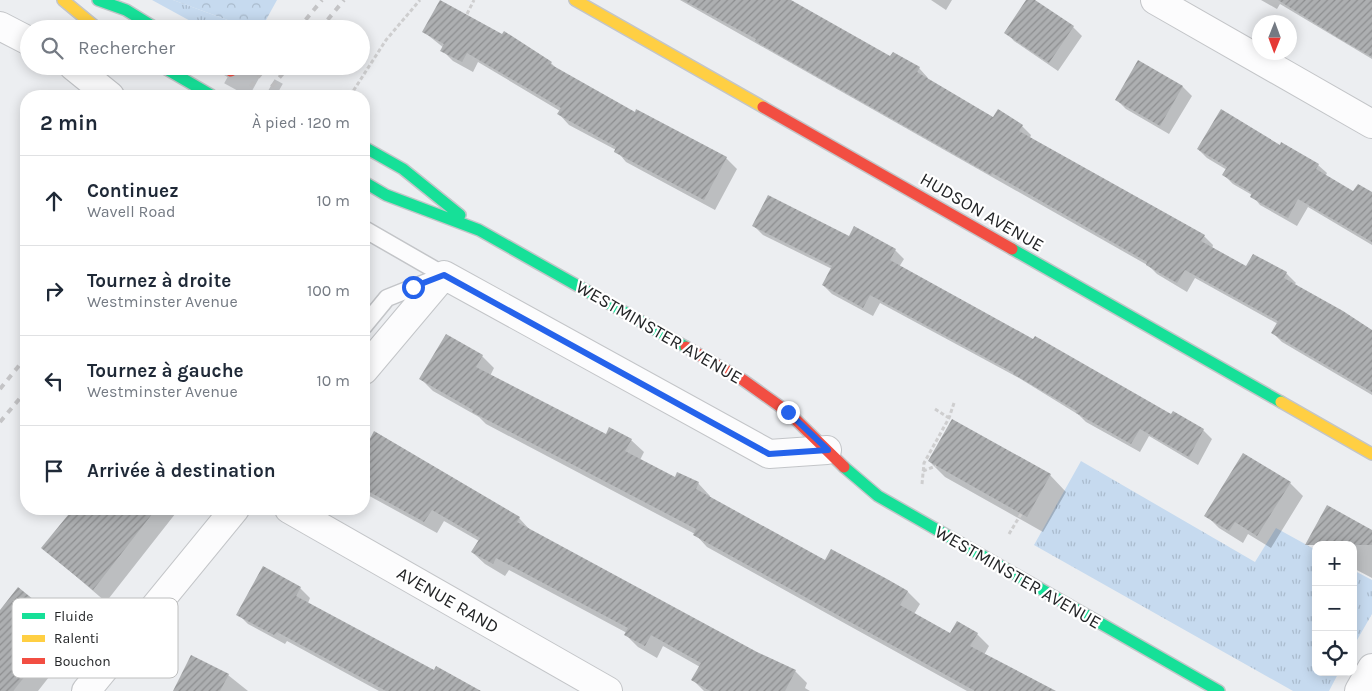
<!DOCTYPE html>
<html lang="fr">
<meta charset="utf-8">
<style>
body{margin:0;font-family:Karla,sans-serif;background:#f6f6f7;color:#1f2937}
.controls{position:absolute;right:15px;bottom:15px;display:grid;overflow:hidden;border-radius:10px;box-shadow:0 2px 12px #0003}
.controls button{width:45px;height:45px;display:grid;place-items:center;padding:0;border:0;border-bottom:1px solid #e0e1e3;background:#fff;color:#1f2937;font:25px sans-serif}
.compass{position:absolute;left:1252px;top:15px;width:45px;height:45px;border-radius:50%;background:#fff;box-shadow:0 2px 12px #0003;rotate:181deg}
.stop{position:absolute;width:15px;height:15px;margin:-11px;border:4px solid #2563eb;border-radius:50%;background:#fff}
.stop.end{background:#2563eb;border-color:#fff;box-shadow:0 1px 5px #0008}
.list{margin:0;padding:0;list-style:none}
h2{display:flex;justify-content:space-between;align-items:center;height:65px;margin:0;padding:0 20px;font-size:21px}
h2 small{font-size:16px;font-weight:400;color:#747a83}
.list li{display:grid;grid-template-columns:32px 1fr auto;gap:15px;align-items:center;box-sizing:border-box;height:90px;padding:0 20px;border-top:1px solid #e0e1e3}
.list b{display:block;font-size:19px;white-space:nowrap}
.list p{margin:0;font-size:16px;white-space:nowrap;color:#747a83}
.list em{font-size:16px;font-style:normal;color:#747a83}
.icon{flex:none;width:28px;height:28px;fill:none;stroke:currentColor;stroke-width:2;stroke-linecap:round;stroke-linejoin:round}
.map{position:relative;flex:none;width:1372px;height:691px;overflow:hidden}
.search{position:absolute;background:#fff;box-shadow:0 2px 12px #0003;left:20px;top:20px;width:350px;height:55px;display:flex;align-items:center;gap:12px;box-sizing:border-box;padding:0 18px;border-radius:28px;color:#747a83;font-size:19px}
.panel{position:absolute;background:#fff;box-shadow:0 2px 12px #0003;left:20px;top:90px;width:350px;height:425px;border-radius:20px}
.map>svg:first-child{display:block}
.grass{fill:url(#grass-tufts)}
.forest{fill:url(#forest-crowns)}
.shadow{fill:#0003}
.building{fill:url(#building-hatch)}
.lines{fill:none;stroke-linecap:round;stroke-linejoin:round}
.secondary-tunnel{stroke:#c4c6c9;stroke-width:28;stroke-dasharray:28 14;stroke-linecap:butt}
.lane-casing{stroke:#c3c5c8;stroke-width:19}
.street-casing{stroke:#c3c5c8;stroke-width:30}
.fast-casing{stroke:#c3c5c8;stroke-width:14}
.slow-casing{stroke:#c3c5c8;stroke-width:14}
.jam-casing{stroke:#c3c5c8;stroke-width:14}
.path{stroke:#cececf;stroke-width:3;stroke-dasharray:4 2.5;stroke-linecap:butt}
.lane{stroke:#fcfcfd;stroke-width:16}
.street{stroke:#fcfcfd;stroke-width:28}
.fast{stroke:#16e098;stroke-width:11}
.slow{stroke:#ffcf43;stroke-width:11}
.jam{stroke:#f24e42;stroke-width:11}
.rail{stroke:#c4c4c6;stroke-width:4;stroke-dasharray:6 6;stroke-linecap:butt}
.route{stroke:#2563eb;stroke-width:6}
.labels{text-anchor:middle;stroke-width:4.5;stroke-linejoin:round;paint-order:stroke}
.street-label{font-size:18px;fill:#242628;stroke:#fff}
.key{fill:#fff;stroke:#bdbebe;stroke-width:1}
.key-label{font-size:14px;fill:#242628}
</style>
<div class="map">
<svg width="1372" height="691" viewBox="0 0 1372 691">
<defs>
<pattern id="grass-tufts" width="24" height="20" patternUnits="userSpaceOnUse" patternTransform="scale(1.25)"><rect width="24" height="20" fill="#c6daef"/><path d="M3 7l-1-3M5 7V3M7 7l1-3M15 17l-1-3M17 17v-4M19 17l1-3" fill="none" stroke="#aabbcd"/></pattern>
<pattern id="forest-crowns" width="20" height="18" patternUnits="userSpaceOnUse" patternTransform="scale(1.25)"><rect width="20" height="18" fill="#c6daef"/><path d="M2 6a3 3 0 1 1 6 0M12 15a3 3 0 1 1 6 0" fill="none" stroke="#aabbcd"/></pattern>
<pattern id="building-hatch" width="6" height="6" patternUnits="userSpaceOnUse" patternTransform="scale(1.25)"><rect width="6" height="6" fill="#adafb1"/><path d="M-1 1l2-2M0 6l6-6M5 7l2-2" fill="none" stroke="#8d8e90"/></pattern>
</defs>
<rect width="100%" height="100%" fill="#eceef1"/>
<!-- grass -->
<path class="grass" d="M152 0H173L233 22 237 29H205Z
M1081 461 1255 562 1276 528 1316 550V672H1339L1329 691H1293L1034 545Z
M1353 570 1372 580V614L1353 647Z"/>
<!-- forest -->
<path class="forest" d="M173 0H277L261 29H237L233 22Z"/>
<!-- shadow -->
<path class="shadow" d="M680 0H788L891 58 919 68 928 78 927 80 994 118 1022 126 1031 135 1030 138 1204 236 1213 245 1212 249 1246 268 1286 273 1296 283 1294 285 1372 331V395L1282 342 1273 333 1278 324 1195 278 1187 292 1157 274 1149 266Z
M931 0H952L946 10Z
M1027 0H1032L1073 27 1082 36 1058 71 1014 41 1006 32Z
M1261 0H1372V59L1280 4 1277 9Z
M424 32 551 63 558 70 635 113 637 111 726 158 737 169 715 210 626 162 616 150 569 125 559 114 560 111 478 62 473 72 453 61 442 50 444 48Z
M1139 62 1183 87 1192 96 1169 134 1126 109 1117 100Z
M1280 146 1318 165 1327 173 1325 177 1354 193 1372 194V245L1308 207 1297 226 1260 205 1252 195 1233 184 1224 175 1227 170 1207 158 1198 149Z
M754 226 849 237 895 250 904 259 899 267 1172 416 1173 413 1203 430 1212 439 1198 465 1149 436 1140 452 1086 422 1079 415 1019 378 880 303 873 316 832 294 823 285 832 269 763 235Z
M482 356 494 368 490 376 606 435 631 440 644 452 640 460 675 478 698 483 710 496 709 498 825 562 831 551 908 592 920 604 914 614 950 635 977 634 989 646 984 655 1053 691H967L707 547 695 534 486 424 479 417 433 391 421 379Z
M375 432 519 518 531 531 757 653 795 671 807 683 805 688 810 691H704L693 680 700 667 663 646 657 658 638 647 626 635 627 633 509 570 505 576 485 564 472 552 479 541 444 521 437 533 364 493V453Z
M929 461 1050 475 1066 492 1043 532 945 477Z
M1290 483 1303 496 1271 548 1248 534 1243 543 1219 528 1206 515Z
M74 509H179L106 602 43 548Z
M1372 531V578L1353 568V545L1316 546 1309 539Z
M300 588 310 598 308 603 465 691H379L287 641 285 644 248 624 238 614Z
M19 589 78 640 38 691H0V612Z
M228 675 248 691H175Z"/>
<!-- building -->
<path class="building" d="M440 0 502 34 504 31 552 62 550 64 635 112 636 109 727 157 704 200 614 152 616 147 557 114 561 108 467 53 462 62 440 51 444 44 422 32Z
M683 0H791L890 56 893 52 920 67 917 72 993 117 998 109 1023 125 1019 131 1205 235 1201 241 1246 266 1253 254 1287 272 1284 278 1343 311 1372 330V392L1271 333 1278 321 1185 270 1177 283 1146 265 1147 262 992 173 991 175 804 69 755 41 756 39Z
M1026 0H1035L1074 26 1049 63 1004 33Z
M1278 0H1372V57L1340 39Z
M1138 60 1183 86 1160 126 1115 100Z
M1221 109 1280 145 1281 142 1319 164 1316 169 1353 191 1358 184 1372 192V242L1298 199 1288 218 1250 197 1252 193 1222 175 1227 167 1197 149Z
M768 195 849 236 854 226 896 249 890 260 1033 339 1035 336 1171 414 1173 411 1204 429 1189 457 1140 429 1131 444 1076 413 1077 411 1013 374 1014 373 870 295 863 308 822 285 832 266 752 226Z
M446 334 483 355 476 367 606 434 609 427 632 439 625 451 675 477 677 472 699 482 696 489 825 560 831 549 887 579 908 591 900 605 950 633 957 621 978 633 970 646 1056 691H975L693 535 696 529 472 412 473 410 419 379Z
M952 419 1051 474 1027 517 928 461Z
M374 431 520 517 517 522 757 652 796 670 785 691H710L691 680 701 663 651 635 645 646 624 635 628 628 496 558 493 564 471 552 480 538 432 510 424 522 364 489V450Z
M1243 453 1291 482 1257 536 1235 522 1229 531 1204 516Z
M1327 505 1372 530V545H1305Z
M73 509H156L93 590 41 548Z
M263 566 301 587 296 596 434 670 436 666 481 691H386L277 632 274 635 236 615Z
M18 587 66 626 13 691H0V610Z
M191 655 229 674 220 691H173Z"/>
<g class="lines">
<!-- secondary-tunnel -->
<path class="secondary-tunnel" d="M231 71 276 96"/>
<!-- lane casing -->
<g class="lane-casing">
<path id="lane" d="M364 229 444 275
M364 326 387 298 437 278"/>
</g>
<!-- street casing -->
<g class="street-casing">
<path id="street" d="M1155 0 1372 124
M0 26 29 41
M73 66 110 96
M364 370 444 275 769 454 827 450
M289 509 608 691
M86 691 235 509
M1359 691 1372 668"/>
</g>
<!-- fast casing -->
<g class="fast-casing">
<path id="fast" d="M98 0 126 10 157 29
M161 66 211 95
M364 147 403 169 460 215
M364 182 386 195 479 230 686 347
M1012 249 1281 402
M844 467 878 496 1219 691"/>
</g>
<!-- slow casing -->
<g class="slow-casing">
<path id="slow" d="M63 0 98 29
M575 0 763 107
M1281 402 1372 454"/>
</g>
<!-- jam casing -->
<g class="jam-casing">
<path id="jam" d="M223 66 231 71
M763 107 1012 249
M686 347 743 380 788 412 844 467"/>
</g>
<!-- path -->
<path class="path" d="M467 14 474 0
M350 96 386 40 420 0
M935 409 949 418
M923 471 936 466
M922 484 924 463 949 418 954 403
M1009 534 1021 514"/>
<!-- lane -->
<use href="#lane" class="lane"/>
<!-- street -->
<use href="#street" class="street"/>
<!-- fast -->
<use href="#fast" class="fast"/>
<!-- slow -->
<use href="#slow" class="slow"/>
<!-- jam -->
<use href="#jam" class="jam"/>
<!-- rail -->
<path class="rail" d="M298 29 322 0
M320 29 344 0
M243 96 267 66
M264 96 289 66
M0 389 26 357
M0 422 26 391"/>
</g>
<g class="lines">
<!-- route -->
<path class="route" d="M413 287 444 275 769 454 828 450 788 412"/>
</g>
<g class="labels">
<!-- street labels -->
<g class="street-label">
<text transform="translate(982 212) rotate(30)" y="6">HUDSON AVENUE</text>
<text transform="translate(659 332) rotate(30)" y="6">WESTMINSTER AVENUE</text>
<text transform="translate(1018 577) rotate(30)" y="6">WESTMINSTER AVENUE</text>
<text transform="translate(448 600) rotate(30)" y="6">AVENUE RAND</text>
</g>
</g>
<!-- legend -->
<rect x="12" y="598" width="166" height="80" rx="8" class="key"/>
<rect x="22" y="613" width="23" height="6" fill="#16e098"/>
<rect x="22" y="635" width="23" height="7" fill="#ffcf43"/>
<rect x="22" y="658" width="23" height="6" fill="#f24e42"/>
<g class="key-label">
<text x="54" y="621">Fluide</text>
<text x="54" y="643">Ralenti</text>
<text x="54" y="666">Bouchon</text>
</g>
</svg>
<div class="controls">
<button>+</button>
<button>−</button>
<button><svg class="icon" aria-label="locate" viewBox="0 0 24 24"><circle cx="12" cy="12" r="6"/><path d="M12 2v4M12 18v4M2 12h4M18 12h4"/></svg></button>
</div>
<svg class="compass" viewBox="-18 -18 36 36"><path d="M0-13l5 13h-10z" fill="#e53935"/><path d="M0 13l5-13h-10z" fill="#747a83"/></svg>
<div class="stop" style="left:413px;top:287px"></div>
<div class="stop end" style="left:788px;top:412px"></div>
<div class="search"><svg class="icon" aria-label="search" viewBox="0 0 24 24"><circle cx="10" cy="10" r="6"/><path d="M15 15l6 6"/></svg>Rechercher</div>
<section class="panel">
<h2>2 min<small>À pied · 120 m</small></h2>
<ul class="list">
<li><svg class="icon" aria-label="ahead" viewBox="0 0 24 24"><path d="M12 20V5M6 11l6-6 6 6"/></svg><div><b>Continuez</b><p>Wavell Road</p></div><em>10 m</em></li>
<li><svg class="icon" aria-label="right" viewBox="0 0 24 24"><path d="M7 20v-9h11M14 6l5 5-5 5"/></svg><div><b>Tournez à droite</b><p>Westminster Avenue</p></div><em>100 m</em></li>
<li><svg class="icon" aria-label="left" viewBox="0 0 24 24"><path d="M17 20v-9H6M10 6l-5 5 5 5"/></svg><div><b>Tournez à gauche</b><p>Westminster Avenue</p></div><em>10 m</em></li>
<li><svg class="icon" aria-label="arrive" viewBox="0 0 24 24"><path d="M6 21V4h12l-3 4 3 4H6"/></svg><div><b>Arrivée à destination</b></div></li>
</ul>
</section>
</div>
